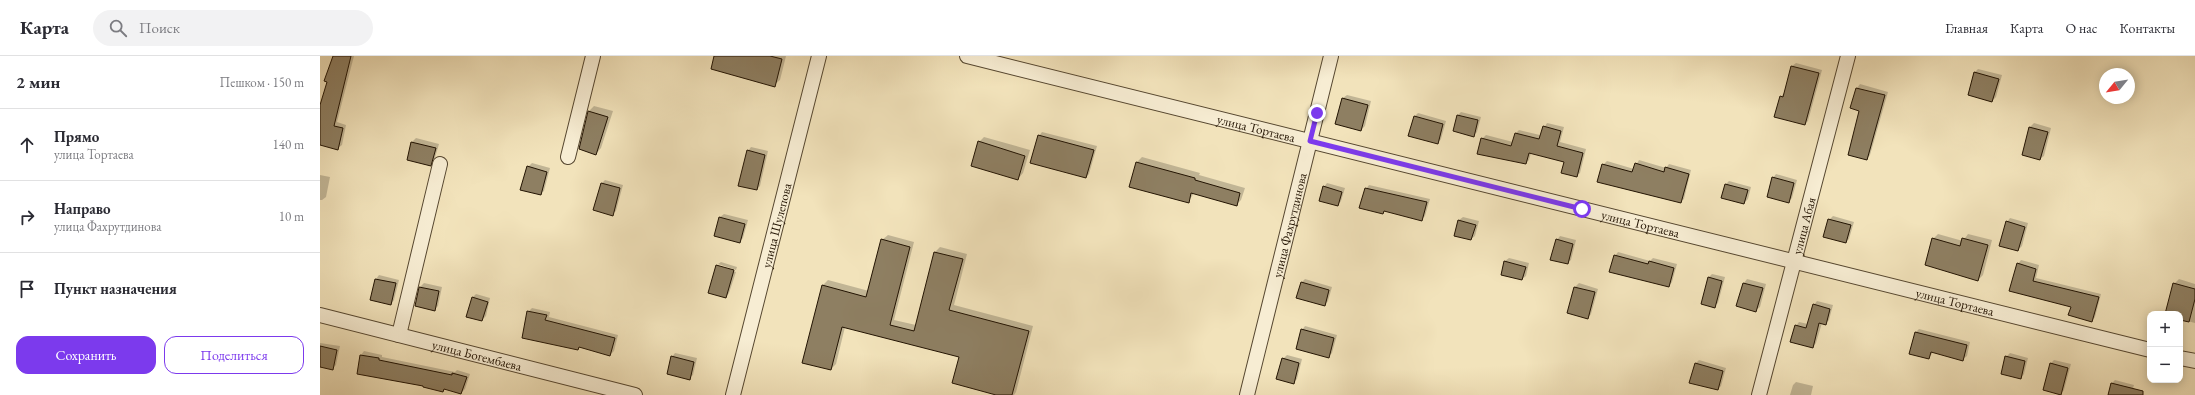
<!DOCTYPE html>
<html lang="ru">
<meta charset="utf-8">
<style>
body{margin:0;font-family:"EB Garamond",serif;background:#f2f2f3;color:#2b2b33}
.controls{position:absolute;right:12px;bottom:12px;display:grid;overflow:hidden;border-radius:8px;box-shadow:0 2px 10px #0003}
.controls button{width:36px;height:36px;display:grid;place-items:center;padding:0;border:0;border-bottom:1px solid #e1e1e2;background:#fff;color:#2b2b33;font:20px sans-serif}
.compass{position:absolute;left:1779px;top:12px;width:36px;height:36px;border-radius:50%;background:#fff;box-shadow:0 2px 10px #0003;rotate:240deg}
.stop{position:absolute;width:12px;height:12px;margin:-9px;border:3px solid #7c3aed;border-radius:50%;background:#fff}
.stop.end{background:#7c3aed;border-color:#fff;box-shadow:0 1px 4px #0008}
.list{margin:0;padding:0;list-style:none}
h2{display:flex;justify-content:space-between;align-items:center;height:52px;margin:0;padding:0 16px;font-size:17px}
h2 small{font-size:13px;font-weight:400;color:#7c7c81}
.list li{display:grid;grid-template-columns:26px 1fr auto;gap:12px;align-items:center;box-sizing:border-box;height:72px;padding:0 16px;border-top:1px solid #e1e1e2}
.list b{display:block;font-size:15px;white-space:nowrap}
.list p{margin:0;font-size:13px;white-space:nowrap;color:#7c7c81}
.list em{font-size:13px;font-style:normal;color:#7c7c81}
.actions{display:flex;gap:8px;padding:12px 16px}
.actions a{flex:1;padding:9px 0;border:1px solid #7c3aed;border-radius:12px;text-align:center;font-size:14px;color:#7c3aed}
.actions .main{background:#7c3aed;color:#fff}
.icon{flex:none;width:22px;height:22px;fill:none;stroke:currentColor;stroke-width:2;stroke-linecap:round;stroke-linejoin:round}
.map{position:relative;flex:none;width:1875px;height:339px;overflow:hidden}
header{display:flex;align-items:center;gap:24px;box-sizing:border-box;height:56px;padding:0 20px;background:#fff;border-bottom:1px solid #e1e1e2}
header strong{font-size:19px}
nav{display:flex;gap:22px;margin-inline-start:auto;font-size:14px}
.search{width:280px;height:36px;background:#f2f2f3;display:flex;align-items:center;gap:10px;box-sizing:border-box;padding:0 14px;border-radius:22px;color:#7c7c81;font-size:15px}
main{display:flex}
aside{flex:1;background:#fff}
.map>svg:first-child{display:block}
.shadow{fill:#0003}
.building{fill:#8e7f62;stroke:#221302}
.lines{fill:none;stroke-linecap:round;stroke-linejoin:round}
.minor-casing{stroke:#564730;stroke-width:16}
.minor{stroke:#f7edd3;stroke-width:14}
.route{stroke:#7c3aed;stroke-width:5}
.labels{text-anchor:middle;stroke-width:4;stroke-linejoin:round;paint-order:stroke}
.street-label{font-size:13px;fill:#221302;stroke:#f7edd3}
</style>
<header>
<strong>Карта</strong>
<div class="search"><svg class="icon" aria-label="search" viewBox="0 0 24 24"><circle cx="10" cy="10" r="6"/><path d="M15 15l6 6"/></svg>Поиск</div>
<nav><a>Главная</a><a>Карта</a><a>О нас</a><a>Контакты</a></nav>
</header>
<main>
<aside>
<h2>2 мин<small>Пешком · 150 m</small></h2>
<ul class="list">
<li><svg class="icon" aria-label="ahead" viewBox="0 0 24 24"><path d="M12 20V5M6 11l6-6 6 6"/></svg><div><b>Прямо</b><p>улица Тортаева</p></div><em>140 m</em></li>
<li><svg class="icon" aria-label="right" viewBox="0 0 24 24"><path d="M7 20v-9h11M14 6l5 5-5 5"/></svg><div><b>Направо</b><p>улица Фахрутдинова</p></div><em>10 m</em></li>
<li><svg class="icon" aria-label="arrive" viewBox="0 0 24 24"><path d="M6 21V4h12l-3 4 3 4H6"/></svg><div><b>Пункт назначения</b></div></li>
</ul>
<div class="actions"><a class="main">Сохранить</a><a>Поделиться</a></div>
</aside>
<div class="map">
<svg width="1875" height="339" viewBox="0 0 1875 339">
<rect width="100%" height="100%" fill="#f2e3bb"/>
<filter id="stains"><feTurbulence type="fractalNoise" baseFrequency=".005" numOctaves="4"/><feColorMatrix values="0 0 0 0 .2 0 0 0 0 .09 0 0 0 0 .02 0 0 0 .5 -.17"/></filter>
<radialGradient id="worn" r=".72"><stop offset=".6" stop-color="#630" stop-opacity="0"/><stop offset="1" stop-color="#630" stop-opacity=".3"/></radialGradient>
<!-- shadow -->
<path class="shadow" d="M13 0H34L17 66 26 69 22 89 18 92 0 88V66Z
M395 0H466L460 24 454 29Z
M1476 7 1502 14 1488 65 1485 68 1461 41 1464 37 1472 10Z
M1658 13 1682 19 1676 41 1672 45 1655 16Z
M1540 28 1568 36 1550 99 1547 103 1540 54 1531 52 1537 32Z
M1027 39 1051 45 1045 70 1041 74 1017 67 1023 42Z
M274 50 293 55 281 92 276 98 260 93 269 55Z
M1141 56 1161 61 1157 76 1153 80 1138 59Z
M1098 57 1126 65 1121 83 1118 87 1094 61Z
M1227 67 1244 71 1240 86 1266 93 1260 117 1256 120 1245 106 1211 97 1209 104 1206 107 1162 83 1166 79 1193 86 1196 77 1199 74 1220 79Z
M1714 67 1731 72 1724 100 1720 103 1703 99 1710 71Z
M722 76 777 90 769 118 766 121 719 80Z
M664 81 710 94 703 117 698 123 659 86Z
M96 82 119 88 114 105 111 108 88 103 92 86Z
M431 91 448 95 440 130 437 133 428 95Z
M822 101 880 117 879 119 925 132 921 144 916 149 874 137 868 146 817 106Z
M1319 104 1346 112 1349 108 1371 114 1364 143 1360 146 1283 109 1287 105 1314 113Z
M212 107 230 112 224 135 220 138 208 111Z
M1456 118 1477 124 1472 142 1468 146 1453 122Z
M0 119 10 121 6 141 2 144H0Z
M285 124 303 129 296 155 292 158 282 127Z
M1409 125 1431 131 1428 143 1424 147 1406 128Z
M1007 127 1025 132 1021 145 1018 149 1004 131Z
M1049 129 1110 143 1105 160 1101 164 1065 154 1062 157 1046 133Z
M404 158 428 164 423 182 419 186 395 179 400 161Z
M1513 160 1534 166 1529 183 1526 186 1509 164Z
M1143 161 1159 165 1155 180 1151 183 1139 164Z
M1690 162 1708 167 1702 190 1698 194 1687 166Z
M1618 178 1643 185 1648 178 1672 184 1663 219 1658 224 1613 183Z
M568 179 594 186 574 264 596 269 615 196 620 191 647 198 634 249 713 270 696 336 694 339H680L640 301 525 271 516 308 511 313 502 230 508 224 549 235 562 184Z
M1240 180 1256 184 1251 204 1247 207 1237 184Z
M1298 196 1330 205 1333 202 1357 208 1352 226 1349 230 1295 200Z
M1189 202 1209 207 1206 220 1202 223 1182 218 1185 205Z
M1701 204 1719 209 1716 222 1781 238 1775 261 1772 265 1752 250 1691 235 1698 208Z
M401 206 417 211 416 214 398 208Z
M397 209 416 216 409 237 406 241Z
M1392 218 1405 221 1398 247 1394 250 1389 221Z
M59 219 79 224 74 244 71 248 51 243 56 223Z
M985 223 1012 231 1008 245 1005 249 981 227Z
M1427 223 1446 228 1440 251 1436 254 1417 249 1424 227Z
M1859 223 1875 228V267L1860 263V258H1846L1854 228Z
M104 227 122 231 118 250 114 254 96 250 100 231Z
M1259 227 1278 233 1271 258 1268 262 1249 256 1255 231Z
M156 238 170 242 166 260 162 264 152 242Z
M1497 245 1513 249 1509 264 1505 268 1502 267 1496 287 1493 291 1476 270 1479 266 1488 268 1494 249Z
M212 252 230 256 229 261 298 279 294 295 290 299 260 291 258 293 208 256Z
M985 270 1017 279 1012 297 1009 300 982 274Z
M1599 273 1650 286 1647 300 1643 303 1613 296 1609 302 1595 277Z
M0 287 20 290 16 309 12 313 0 310Z
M44 295 62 299V301L135 316 137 314 150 318 145 333 141 337 126 332 123 335 104 329 38 317 41 299Z
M355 297 377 302 373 319 369 322 352 301Z
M1690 297 1708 302 1704 318 1701 322 1686 301Z
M967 299 982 303 977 323 973 327 963 303Z
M1379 304 1406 312 1401 330 1398 333 1375 308Z
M1734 304 1751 308 1744 334 1741 338 1731 307Z
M1795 324 1814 329 1811 339H1789L1792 327Z
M1476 326 1493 330 1491 339H1470L1473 329Z"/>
<!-- building -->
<path class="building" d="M13 0H31L14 70 23 72 18 94 0 89V49L7 26 4 25Z
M394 0H450L462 3 455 31 391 13Z
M1471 10 1499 17 1485 69 1454 61 1460 40 1463 41Z
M1654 16 1679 23 1672 46 1648 39Z
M1536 32 1565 39 1547 104 1528 99 1539 55 1530 52Z
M1022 42 1048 49 1041 75 1015 68Z
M268 55 288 61 276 99 259 93Z
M1137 59 1158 64 1154 81 1133 75Z
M1094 60 1123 68 1118 88 1088 80Z
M1223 70 1241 75 1237 90 1263 97 1257 121 1241 117 1244 106 1209 97 1206 108 1157 98 1161 82 1191 90 1195 77 1219 83Z
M1709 71 1728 76 1720 104 1702 99Z
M718 79 774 94 766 122 710 107Z
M658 85 705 100 698 124 651 110Z
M91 86 116 92 111 110 87 104Z
M427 94 445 99 437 134 418 130Z
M816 106 875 122V124L920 137 917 150 871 137 869 147 809 131Z
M1315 107 1344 116 1345 111 1369 118 1361 147 1277 126 1282 108 1312 116Z
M207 110 227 116 221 139 200 134Z
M1452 121 1474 127 1469 147 1447 141Z
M281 127 300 132 293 160 273 154Z
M1405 128 1428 134 1424 148 1401 142Z
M1003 130 1022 136 1018 150 999 145Z
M1045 132 1107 146 1102 165 1064 155 1063 158 1039 152Z
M399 161 425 168 420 187 394 180Z
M1508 163 1531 169 1526 187 1503 181Z
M1138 164 1156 169 1151 184 1134 180Z
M1686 165 1705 171 1698 195 1679 190Z
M1612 182 1640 190 1642 182 1668 189 1658 225 1605 209Z
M561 183 590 191 570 269 594 275 614 196 643 203 629 254 709 275 692 339H676L632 327 639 301 522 271 511 314 482 307 502 229 546 241Z
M1236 183 1253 188 1248 208 1230 204Z
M1294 199 1328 208 1329 205 1354 212 1349 231 1289 216Z
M1184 205 1206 211 1202 224 1181 219Z
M1697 207 1716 213 1713 225 1779 241 1772 266 1748 259 1751 251 1689 235Z
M396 209 414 214 406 242 388 237Z
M1388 221 1402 225 1395 252 1381 248Z
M55 223 76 227 71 249 50 244Z
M981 226 1009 234 1005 250 976 242Z
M1423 227 1443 232 1436 256 1416 250Z
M1853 227 1875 233V243L1869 266 1860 264V258H1845Z
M99 231 119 235 115 255 95 250Z
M1254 231 1275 236 1268 263 1247 257Z
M152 241 168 246 162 265 146 261Z
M1493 248 1510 253 1506 269 1499 267 1493 292 1470 286 1475 269 1486 272Z
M207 255 227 259 225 264 295 282 290 300 259 291 258 294 202 282Z
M981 273 1014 282 1009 302 976 293Z
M1595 276 1647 289 1643 305 1611 296 1609 303 1589 298Z
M0 290 17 294 13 314 0 311Z
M40 299 59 302V304L132 319V317L147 321 141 338 124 333 123 336 103 331V330L37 318Z
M351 300 374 306 370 324 347 318Z
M1685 300 1705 305 1701 323 1681 318Z
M962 302 979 307 974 328 956 323Z
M1375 307 1403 315 1398 334 1369 327Z
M1730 307 1748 312 1741 339 1723 334Z
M1791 327 1823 335V339H1788Z"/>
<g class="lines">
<!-- minor casing -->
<g class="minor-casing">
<g id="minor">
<path id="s1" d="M647 0 1830 294"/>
<path d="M248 101 273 0"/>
<path id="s2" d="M0 259 315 339"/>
<path d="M79 279 120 108"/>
<path d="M1860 302 1875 305"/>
<path id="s3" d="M413 339 499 0"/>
<path id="s4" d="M927 339 1011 0"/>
<path id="s5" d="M1439 339 1528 0"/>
</g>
</g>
<!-- minor -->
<use href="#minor" class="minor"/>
</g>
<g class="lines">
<!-- route -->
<path class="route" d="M997 57 990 85 1262 153"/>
</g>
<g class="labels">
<!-- street labels -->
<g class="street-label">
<text dy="5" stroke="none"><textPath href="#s1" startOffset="298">улица Тортаева</textPath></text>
<text dy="5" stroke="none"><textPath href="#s1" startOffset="694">улица Тортаева</textPath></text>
<text dy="5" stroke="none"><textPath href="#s4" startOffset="175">улица Фахрутдинова</textPath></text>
<text dy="5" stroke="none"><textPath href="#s3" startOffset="175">улица Шулепова</textPath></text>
<text dy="5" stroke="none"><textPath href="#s5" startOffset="175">улица Абая</textPath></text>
<text dy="5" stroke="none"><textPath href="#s1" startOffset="1018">улица Тортаева</textPath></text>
<text dy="5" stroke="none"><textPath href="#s2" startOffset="162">улица Богембаева</textPath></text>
</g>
</g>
<rect width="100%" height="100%" filter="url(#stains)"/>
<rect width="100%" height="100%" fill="url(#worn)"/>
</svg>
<div class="controls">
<button>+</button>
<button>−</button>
</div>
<svg class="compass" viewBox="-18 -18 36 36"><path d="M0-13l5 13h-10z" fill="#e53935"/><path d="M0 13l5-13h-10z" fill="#7c7c81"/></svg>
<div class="stop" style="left:1262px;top:153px"></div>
<div class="stop end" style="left:997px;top:57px"></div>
</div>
</main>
